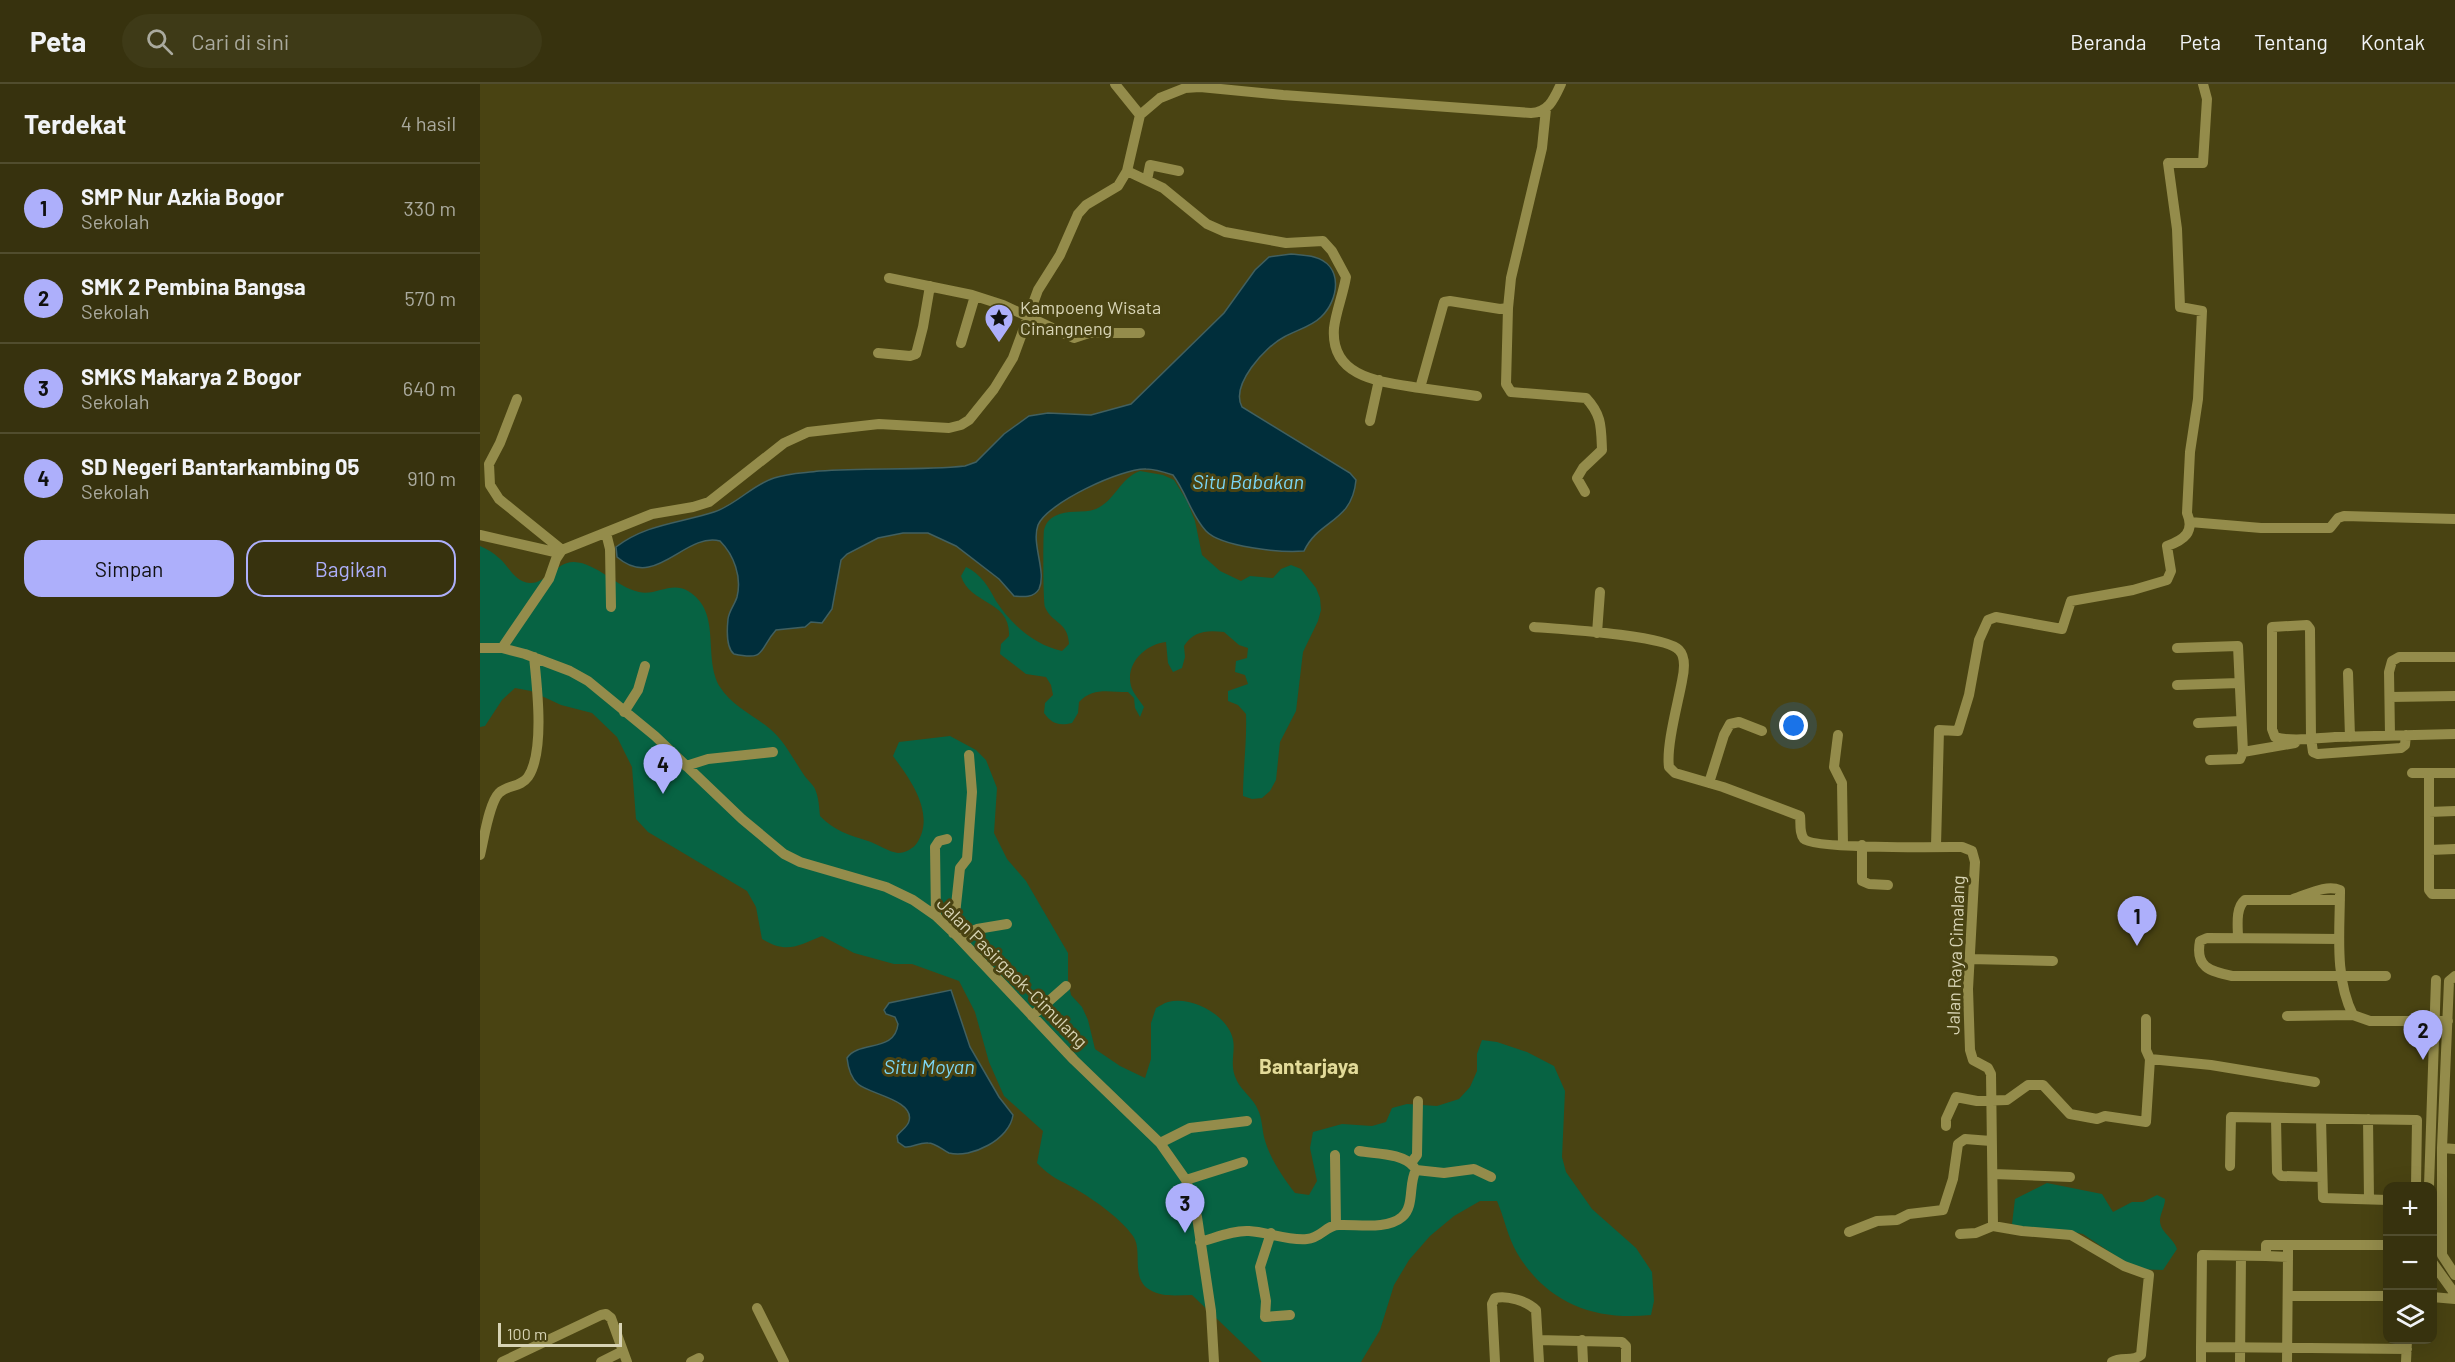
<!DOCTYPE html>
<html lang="id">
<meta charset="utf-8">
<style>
body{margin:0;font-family:Barlow,sans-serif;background:#3e3a17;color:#f1f3f6}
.controls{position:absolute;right:18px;bottom:18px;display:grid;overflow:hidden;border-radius:12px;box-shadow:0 6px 24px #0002}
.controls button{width:54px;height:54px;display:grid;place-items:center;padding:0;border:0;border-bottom:2px solid #514d2e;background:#37320e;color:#f1f3f6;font:30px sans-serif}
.scale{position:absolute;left:18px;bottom:15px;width:124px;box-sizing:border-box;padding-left:6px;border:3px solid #d8d4b5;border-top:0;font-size:16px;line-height:21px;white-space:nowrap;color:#d8d4b5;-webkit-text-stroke:4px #494312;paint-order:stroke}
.you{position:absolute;left:1314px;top:642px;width:21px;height:21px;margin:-15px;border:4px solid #fff;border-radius:50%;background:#1a73e8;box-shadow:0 0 0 9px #1a73e833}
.badge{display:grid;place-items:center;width:39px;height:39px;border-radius:50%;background:#adaffb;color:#111;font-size:20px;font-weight:700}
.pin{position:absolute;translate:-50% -50px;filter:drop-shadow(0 2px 3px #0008)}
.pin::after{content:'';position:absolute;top:32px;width:21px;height:18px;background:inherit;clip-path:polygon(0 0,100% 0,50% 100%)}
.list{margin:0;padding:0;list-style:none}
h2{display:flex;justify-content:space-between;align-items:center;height:78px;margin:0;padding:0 24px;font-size:26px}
h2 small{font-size:20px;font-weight:400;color:#aaaa9e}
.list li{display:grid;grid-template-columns:39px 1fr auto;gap:18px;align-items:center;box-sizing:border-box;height:90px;padding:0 24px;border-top:2px solid #514d2e}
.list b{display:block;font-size:22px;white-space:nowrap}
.list p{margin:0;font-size:20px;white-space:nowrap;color:#aaaa9e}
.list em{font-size:20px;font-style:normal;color:#aaaa9e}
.actions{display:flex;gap:12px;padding:18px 24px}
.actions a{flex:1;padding:14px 0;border:2px solid #adaffb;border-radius:18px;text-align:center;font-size:21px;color:#adaffb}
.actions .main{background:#adaffb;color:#111}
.icon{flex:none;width:33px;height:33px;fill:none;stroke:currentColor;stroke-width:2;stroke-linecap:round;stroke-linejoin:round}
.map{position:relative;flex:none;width:1975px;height:1278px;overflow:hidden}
header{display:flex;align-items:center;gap:36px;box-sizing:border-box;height:84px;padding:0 30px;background:#37320e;border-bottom:2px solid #514d2e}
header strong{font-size:28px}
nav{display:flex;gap:33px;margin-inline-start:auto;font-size:21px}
.search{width:420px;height:54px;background:#3e3a17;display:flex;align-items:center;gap:15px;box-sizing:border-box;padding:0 21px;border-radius:33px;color:#aaaa9e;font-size:22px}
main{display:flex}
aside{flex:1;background:#37320e}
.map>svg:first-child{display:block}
.green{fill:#076343}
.water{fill:#002e3b;stroke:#416060;stroke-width:1.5}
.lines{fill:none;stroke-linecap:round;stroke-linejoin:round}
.minor{stroke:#948c4b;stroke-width:10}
.labels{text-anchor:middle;stroke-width:6;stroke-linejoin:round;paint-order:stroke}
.poi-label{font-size:18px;fill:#d8d4b5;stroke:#494312;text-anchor:start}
.street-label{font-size:18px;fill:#d8d4b5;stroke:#494312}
.water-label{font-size:20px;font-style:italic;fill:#7bd6f5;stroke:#494312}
.quarter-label{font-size:21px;font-weight:bold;fill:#e3db99;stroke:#494312}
</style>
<header>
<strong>Peta</strong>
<div class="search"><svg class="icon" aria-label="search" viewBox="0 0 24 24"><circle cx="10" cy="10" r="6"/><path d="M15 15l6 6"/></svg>Cari di sini</div>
<nav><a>Beranda</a><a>Peta</a><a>Tentang</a><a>Kontak</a></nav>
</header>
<main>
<aside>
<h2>Terdekat<small>4 hasil</small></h2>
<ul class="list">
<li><span class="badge">1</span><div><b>SMP Nur Azkia Bogor</b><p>Sekolah</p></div><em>330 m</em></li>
<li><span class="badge">2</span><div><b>SMK 2 Pembina Bangsa</b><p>Sekolah</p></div><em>570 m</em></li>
<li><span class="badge">3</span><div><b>SMKS Makarya 2 Bogor</b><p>Sekolah</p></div><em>640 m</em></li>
<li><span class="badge">4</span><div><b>SD Negeri Bantarkambing 05</b><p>Sekolah</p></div><em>910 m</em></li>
</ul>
<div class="actions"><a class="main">Simpan</a><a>Bagikan</a></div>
</aside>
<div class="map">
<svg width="1975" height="1278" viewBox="0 0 1975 1278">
<rect width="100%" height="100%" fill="#494312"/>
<!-- green -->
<path class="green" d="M660 387 683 391 694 396 707 417 715 437 722 471 740 487 761 497 770 492 793 494 801 485 811 481 821 485 836 504 840 514 841 526 838 537 823 568 816 627 800 658 796 696 790 707 782 714 772 715 763 712C763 684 767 658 766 630L758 621 748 617V607L768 600 765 591 755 588 756 577 767 574 768 564 759 561 744 548C726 546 714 547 704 562L705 573 702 584 693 588 688 579 686 558C666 560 645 579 651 602 653 609 660 617 664 623L660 633 655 624 654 614 648 608C628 608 613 603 599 618L598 629 592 639C579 642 572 640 564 629L565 619 573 611 571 601 566 593 546 590 520 570 521 560 529 552C531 516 490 521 481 492L486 483C501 490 508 502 516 517 531 540 554 561 582 567L589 560C588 537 572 540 565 523 563 518 563 452 564 446 566 439 569 435 575 432 587 425 603 430 616 425 635 417 640 394 660 387Z
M0 462C7 465 14 469 19 474 30 483 34 498 50 499 66 500 77 477 94 478 117 479 136 503 159 508 176 512 191 497 208 507 243 528 222 573 240 603 251 621 273 631 289 644 304 656 313 675 324 691 327 696 333 700 335 705 339 714 339 723 340 732 355 747 369 751 388 757 397 760 409 768 418 769 425 769 434 764 437 759 456 730 430 695 413 672L419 658 470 652 496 666 506 676 517 704 514 749 527 775 546 797 588 869V897L591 911 602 923 608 936 615 965 640 982 665 994 671 975V939L676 924C680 922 684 919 688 918 711 912 745 930 752 952 757 967 748 980 757 997 762 1007 774 1015 778 1026 782 1034 782 1044 784 1053 789 1073 802 1092 815 1109L829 1111 837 1097 830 1064 833 1048 862 1040 892 1042 906 1038 912 1024 927 1020 957 1022 979 1015 990 1003 997 987V970L1002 956 1017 958 1047 968 1074 982 1085 1007 1082 1073 1086 1088 1112 1125 1156 1164 1172 1188 1174 1217 1171 1231C1114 1237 1067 1219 1037 1169 1028 1154 1024 1133 1017 1117H1000L974 1132 950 1152 929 1176 914 1201 900 1246 881 1278H782L712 1211C697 1211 680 1214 667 1204 651 1191 663 1166 653 1152 640 1134 617 1118 599 1107 581 1096 572 1095 557 1079L563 1047 524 1012 509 978 495 928 479 897 432 880H414L374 869 342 852C317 862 307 870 282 855L276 823 267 807 168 748 156 735 152 683 137 653 112 629 81 621 51 607 35 604 22 616 5 642 0 643Z
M1567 1099 1622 1110 1633 1128 1652 1118H1663L1677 1111 1685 1115C1685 1122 1681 1128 1680 1135 1679 1148 1693 1153 1697 1165L1683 1186 1655 1185 1603 1150 1579 1145 1545 1147 1532 1140 1535 1115Z"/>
<!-- water -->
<path class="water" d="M811 170C819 171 827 171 834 173 864 181 859 216 841 233 831 243 816 246 804 253 785 263 750 301 762 323L870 389 876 396C872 439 839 435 824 467 802 469 741 463 726 447 711 431 706 408 693 391 684 388 675 385 666 385 642 384 567 419 558 441 551 460 567 488 559 505 554 514 543 513 534 512L519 495 476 462 448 449H423L398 454 367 470 361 476 352 525 342 539 331 538 325 543 296 546C278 566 287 577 254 570 246 564 247 545 248 535 249 527 255 520 257 513 262 493 254 471 240 457 204 448 176 507 137 473L136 463C166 440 200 439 234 428 256 421 272 401 294 394 308 389 324 389 339 387 388 383 437 387 485 382L496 378 524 350 549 332 568 329 611 331 651 320 744 229 775 186 789 173Z
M471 906 490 963 519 1013 533 1031C530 1055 491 1075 469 1069 462 1066 456 1059 448 1059 439 1058 433 1064 425 1063L418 1058 417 1052C420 1047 428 1043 429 1037 435 1016 389 1010 378 1000 371 994 368 983 367 974 379 956 415 969 418 940L415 933 406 930 404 926 409 919Z"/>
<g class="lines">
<!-- minor -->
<path class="minor" d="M635 0 660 31
M1066 25 1062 64 1031 194 1028 224 1026 300 1031 308 1106 314C1122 331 1121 343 1122 366L1103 384 1097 394 1105 408
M647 87 683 104 727 140 745 148 806 159 843 157 852 167 866 193C863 211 856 227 854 244 850 295 903 298 940 304L964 218 970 217 1020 225 1028 224
M667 96 670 81 699 87
M409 194 492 211 523 221 594 254 609 249H660
M481 259 495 212
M398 269 430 272 436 270 443 243 450 202
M940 304 997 312
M37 315 20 359 9 380 10 401 19 415 82 466
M890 337 899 296
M1710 438 1781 444H1850L1858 434 1864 432 1975 435
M126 449 130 465 131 523
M0 451 79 469
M1054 543C1079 545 1185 551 1199 566 1206 573 1204 588 1202 597 1198 619 1186 662 1189 683L1195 689 1243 703 1320 732C1321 739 1319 749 1324 755 1333 765 1460 763 1482 763L1492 767 1495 778 1488 905 1490 966 1493 976 1508 984 1511 990 1513 1142 1542 1147 1591 1151 1644 1182 1669 1191 1661 1271C1653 1278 1641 1272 1632 1278
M1117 549 1120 508
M0 564H22L45 570 90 587 108 597 175 652 262 735 304 770 320 778 406 803 433 816 456 832 478 853 594 976 680 1059 706 1096 717 1133 731 1227 734 1278
M22 564 69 495 76 475 82 466 172 430 213 423 229 418 304 359 328 348 399 340 469 344 481 341 489 336 514 305 533 274 558 206 580 171 598 130 606 121 638 102 647 87 660 31 680 14 705 4 720 3 803 11 1051 29C1069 28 1074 15 1081 0
M1697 564 1758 562 1763 668
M1868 589 1870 653
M1697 601 1759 599
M1910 613 1975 612
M144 628 158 606 165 582
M1718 639 1761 637
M1358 651 1354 683 1362 699 1363 761
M1910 651 1909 588 1912 577 1919 573H1975
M1926 651 1925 661 1921 664 1838 670 1833 668 1831 654 1830 545 1827 541 1792 543V645L1795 653C1812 658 1836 654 1855 653 1895 652 1935 651 1975 650
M1730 676 1760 675 1763 668 1815 659 1816 657
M206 682 228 675 293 668
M1932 689H1975
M1949 690V806L1952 810H1975
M1229 699 1244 651 1250 640 1259 638 1282 647
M1949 728 1975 727
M1382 761V797L1389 800 1408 801
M1456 762 1459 646 1478 647 1489 611 1499 556 1508 536 1516 533 1582 545 1591 517 1653 506 1687 496 1691 487 1687 462C1704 456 1715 448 1707 429L1710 368 1718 315 1722 227 1700 223 1697 145 1688 79H1723L1727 15 1723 0
M1950 766 1975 765
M0 771C4 755 9 719 19 709 27 701 41 703 48 693 65 668 57 602 54 573
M1813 815C1827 811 1846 800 1860 806 1860 847 1854 893 1873 931L1890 937H1968
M456 832 455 763 459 757 467 755
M473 849 480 784 487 775 492 708 489 671
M478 853 497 845 527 840
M1758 854C1758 843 1755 824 1765 816H1860
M1859 855 1727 854 1720 857C1715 883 1729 887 1752 892H1906
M1490 875 1573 877
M1975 892 1969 897 1962 1064V1171L1975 1191
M552 932 586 902
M1807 932 1873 931
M1670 975 1731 981 1835 998
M1796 1034 1797 1088 1801 1092 1842 1093
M1841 1035 1843 1114 1908 1116
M1888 1035 1889 1115
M1466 1042V1035L1476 1013 1497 1017 1527 1016 1548 1001H1563L1590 1030 1617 1035 1625 1032 1666 1038 1670 975 1666 966V935
M680 1059 710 1044 767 1037
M1962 1064 1975 1065
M879 1067C896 1070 923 1069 934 1083
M855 1071 856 1141
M931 1079 937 1071 938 1017
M1750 1082 1751 1033 1937 1036 1936 1102
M1513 1090 1590 1093
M706 1096 763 1078
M1949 1102 1956 896
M1369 1148 1397 1137 1417 1136 1429 1130 1463 1126 1473 1095 1478 1060 1485 1055 1511 1057
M791 1149 780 1183 786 1217 785 1233 810 1231
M1480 1150 1496 1149 1513 1142
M720 1158C735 1154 753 1146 769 1147 788 1148 808 1157 827 1155 841 1154 846 1141 859 1141 877 1140 907 1146 922 1133 935 1122 928 1100 936 1086L964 1089 994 1085 1011 1093
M1808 1161V1173L1786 1172V1161H1908
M1786 1172 1722 1171 1721 1263 1927 1265
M1952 1178 1975 1210
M1808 1212H1908
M1952 1213 1975 1215
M277 1224 304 1278
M1058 1256 1142 1258 1146 1262V1278
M1102 1256 1103 1278
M1721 1263V1278
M22 1278 121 1231 126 1230 131 1234 147 1278
M121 1278 143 1267
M211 1278 219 1274
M1015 1278 1012 1220 1015 1214C1027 1211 1047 1217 1056 1226L1059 1278
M1760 1278 1761 1172
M1807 1278 1808 1173
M1926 1278 1927 1256"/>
</g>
<!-- icons -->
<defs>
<g id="sight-pin" transform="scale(1.5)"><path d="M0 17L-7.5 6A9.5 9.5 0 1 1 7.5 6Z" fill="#adaffb" stroke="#494312"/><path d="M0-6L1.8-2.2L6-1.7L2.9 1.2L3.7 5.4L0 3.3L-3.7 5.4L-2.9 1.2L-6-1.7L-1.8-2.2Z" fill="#111"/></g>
</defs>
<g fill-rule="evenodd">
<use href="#sight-pin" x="519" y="234"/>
</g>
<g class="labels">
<!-- poi labels -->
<g class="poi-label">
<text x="540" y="230">Kampoeng Wisata<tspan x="540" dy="21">Cinangneng</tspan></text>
</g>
<!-- street labels -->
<g class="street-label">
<text transform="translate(1476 871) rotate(-88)" y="6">Jalan Raya Cimalang</text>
<text transform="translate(532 889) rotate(45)" y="6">Jalan Pasirgaok–Cimulang</text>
</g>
<!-- water labels -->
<g class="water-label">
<text x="768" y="405">Situ Babakan</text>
<text x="449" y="990">Situ Moyan</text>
</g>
<!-- quarter labels -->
<g class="quarter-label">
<text x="829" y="990">Bantarjaya</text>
</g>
</g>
</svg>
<div class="controls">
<button>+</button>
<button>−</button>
<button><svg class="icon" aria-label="layers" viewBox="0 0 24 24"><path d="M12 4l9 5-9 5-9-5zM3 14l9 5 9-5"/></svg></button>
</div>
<div class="scale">100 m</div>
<div class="you"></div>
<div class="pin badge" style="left:1657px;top:862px">1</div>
<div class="pin badge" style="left:1943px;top:976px">2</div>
<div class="pin badge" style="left:705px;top:1149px">3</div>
<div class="pin badge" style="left:183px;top:710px">4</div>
</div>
</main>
